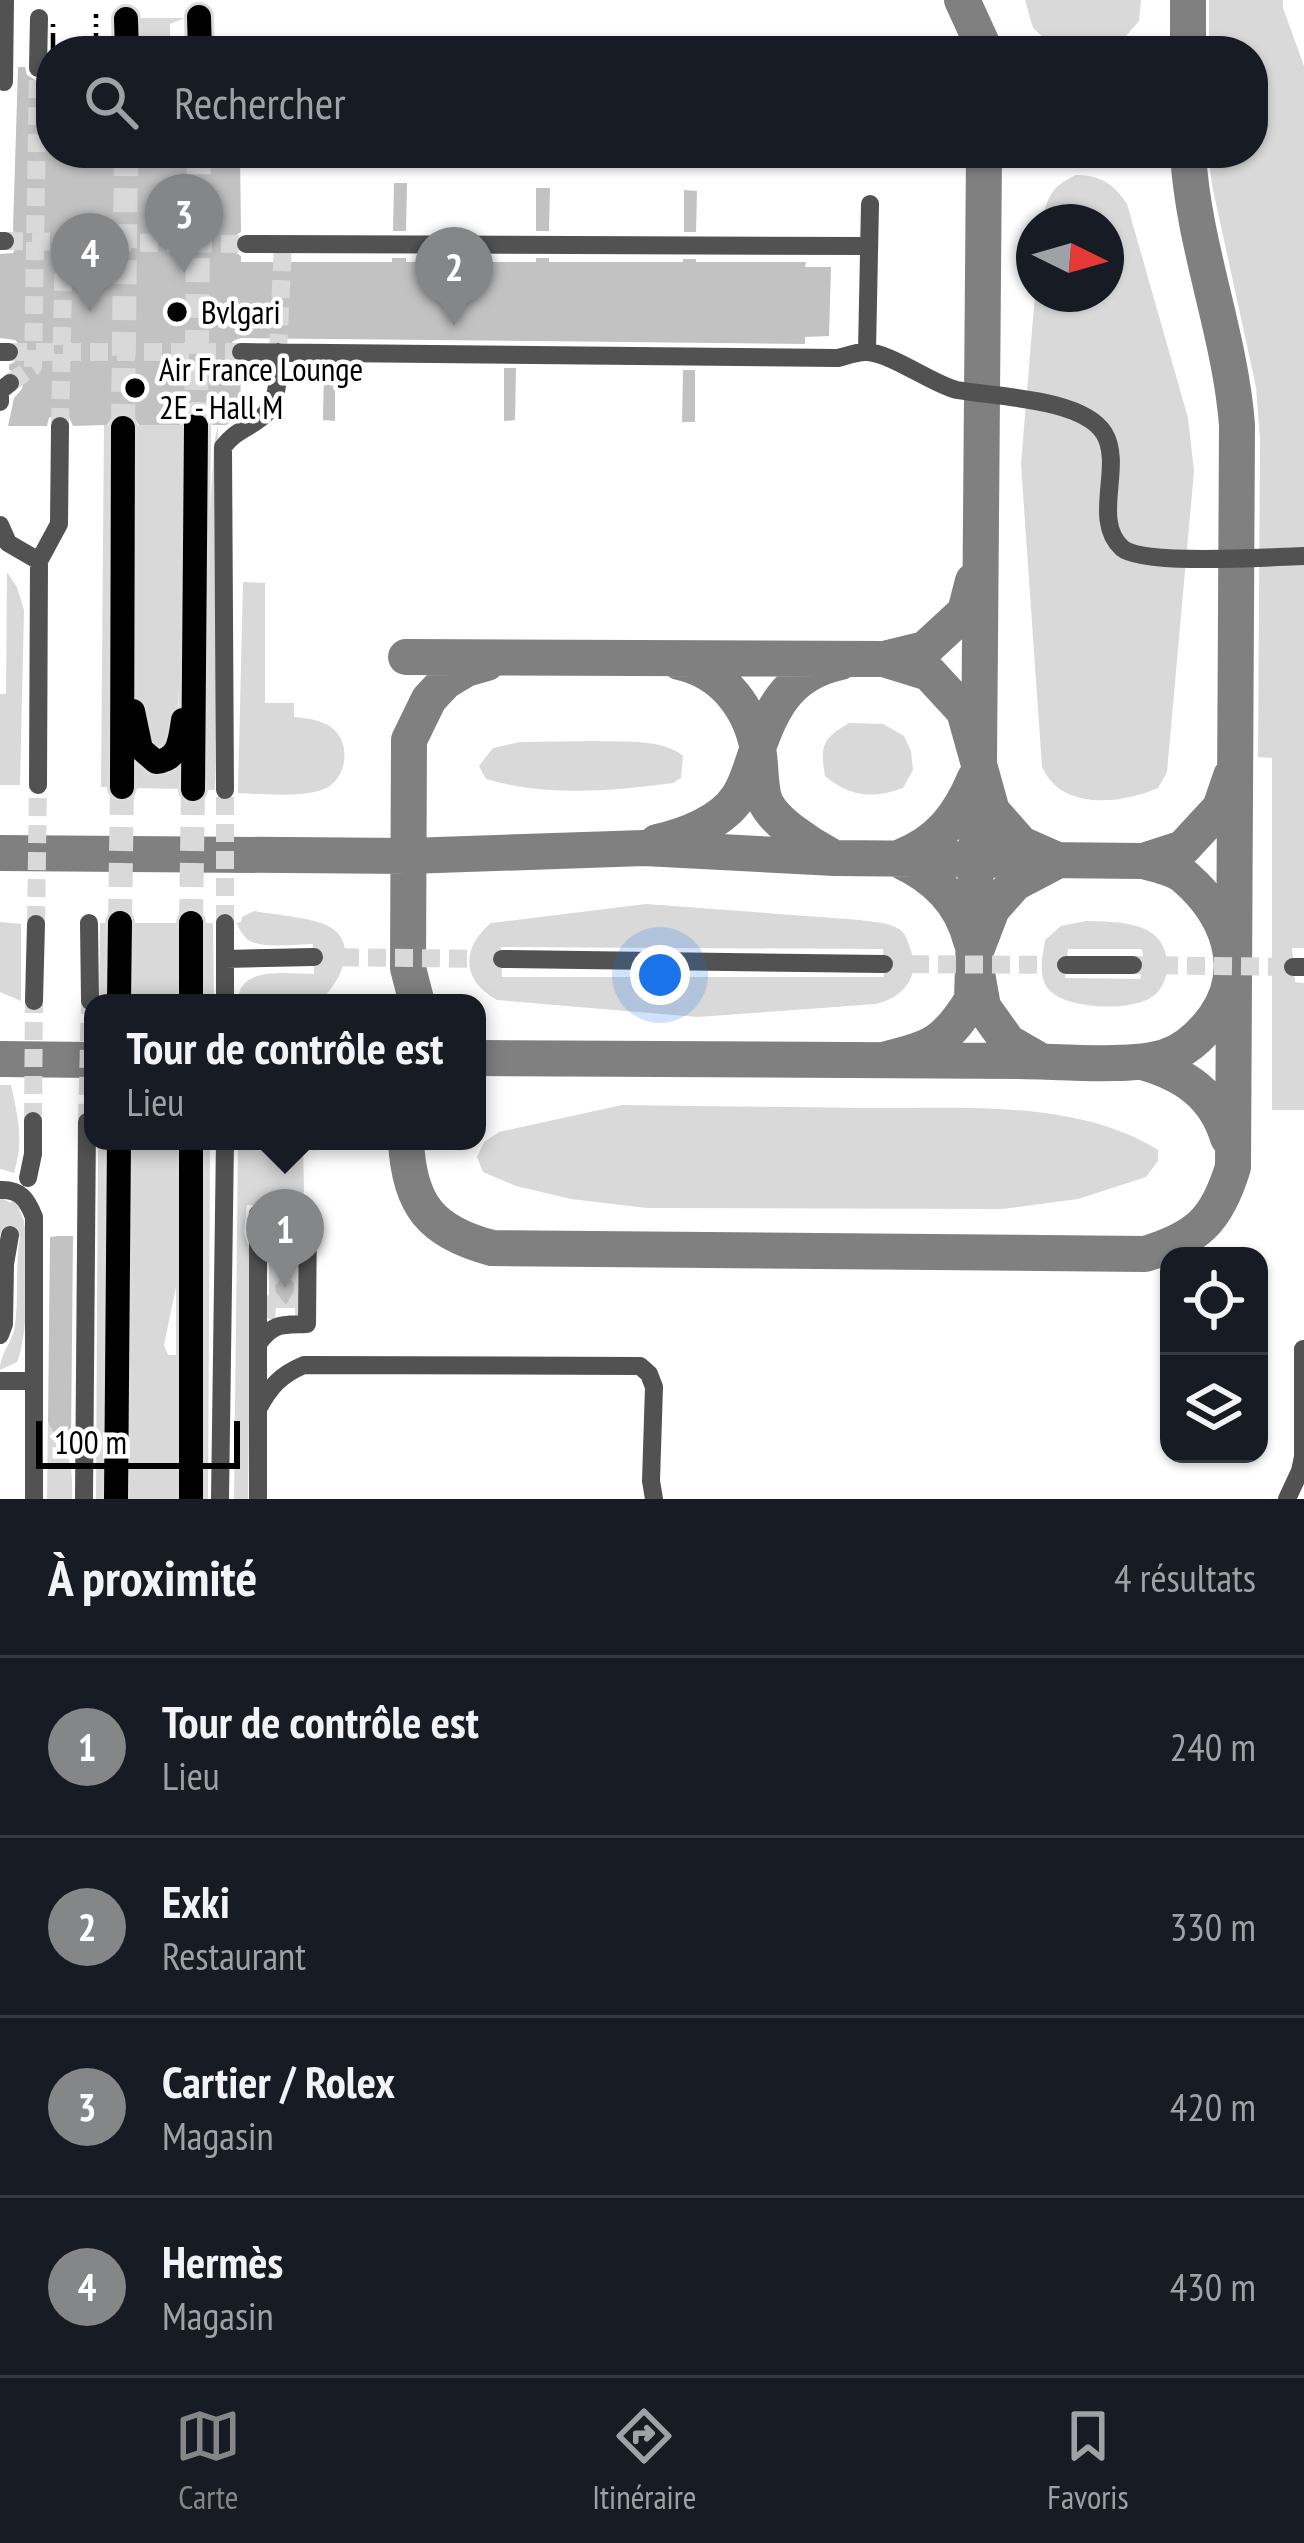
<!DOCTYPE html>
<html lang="fr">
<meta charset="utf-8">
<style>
body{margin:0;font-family:"PT Sans Narrow",sans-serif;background:#242831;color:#f1f3f6}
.controls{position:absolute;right:36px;bottom:36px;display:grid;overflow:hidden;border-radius:24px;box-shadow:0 3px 9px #0004}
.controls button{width:108px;height:108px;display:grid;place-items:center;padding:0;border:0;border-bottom:3px solid #363941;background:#171b24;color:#f1f3f6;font:60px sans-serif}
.compass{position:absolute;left:1016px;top:204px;width:108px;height:108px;border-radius:50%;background:#171b24;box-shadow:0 3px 9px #0004;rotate:95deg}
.scale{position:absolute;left:36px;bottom:30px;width:204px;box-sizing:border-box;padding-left:12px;border:6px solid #000;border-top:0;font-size:33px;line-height:42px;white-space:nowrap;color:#000;-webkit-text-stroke:9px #fff;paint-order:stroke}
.you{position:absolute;left:660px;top:975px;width:42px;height:42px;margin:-30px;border:9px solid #fff;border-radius:50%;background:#1a73e8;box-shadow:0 0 0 18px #1a73e833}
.badge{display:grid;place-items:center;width:78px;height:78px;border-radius:50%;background:#858687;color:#fff;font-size:39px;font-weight:700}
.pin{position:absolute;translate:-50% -99px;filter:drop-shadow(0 3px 6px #0008)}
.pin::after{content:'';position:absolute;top:63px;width:42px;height:36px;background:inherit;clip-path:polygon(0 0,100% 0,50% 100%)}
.popup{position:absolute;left:84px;top:994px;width:402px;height:156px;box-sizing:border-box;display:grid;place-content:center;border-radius:24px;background:#171b24;filter:drop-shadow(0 3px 9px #0005);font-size:39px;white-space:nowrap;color:#9ea1a6}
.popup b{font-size:45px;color:#f1f3f6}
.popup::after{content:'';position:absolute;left:50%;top:100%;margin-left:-24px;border:24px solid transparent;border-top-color:#171b24}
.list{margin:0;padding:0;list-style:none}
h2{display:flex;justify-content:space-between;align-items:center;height:156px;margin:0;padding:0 48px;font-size:51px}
h2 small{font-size:39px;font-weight:400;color:#9ea1a6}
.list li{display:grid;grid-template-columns:78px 1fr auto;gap:36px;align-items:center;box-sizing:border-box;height:180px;padding:0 48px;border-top:3px solid #363941}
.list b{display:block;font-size:45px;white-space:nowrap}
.list p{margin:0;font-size:39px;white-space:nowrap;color:#9ea1a6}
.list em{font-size:39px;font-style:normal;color:#9ea1a6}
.icon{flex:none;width:66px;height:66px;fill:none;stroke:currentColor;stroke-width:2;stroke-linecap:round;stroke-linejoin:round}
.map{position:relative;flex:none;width:1304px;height:1499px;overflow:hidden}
.search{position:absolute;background:#171b24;box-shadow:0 3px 9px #0004;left:36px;right:36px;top:36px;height:132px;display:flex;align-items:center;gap:30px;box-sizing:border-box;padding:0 42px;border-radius:48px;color:#9ea1a6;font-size:45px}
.sheet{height:876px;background:#171b24}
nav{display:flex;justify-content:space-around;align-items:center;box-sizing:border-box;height:168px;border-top:3px solid #363941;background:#171b24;font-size:33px;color:#9ea1a6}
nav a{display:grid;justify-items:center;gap:6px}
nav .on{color:#858687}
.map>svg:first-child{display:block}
.green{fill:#d9d9d9;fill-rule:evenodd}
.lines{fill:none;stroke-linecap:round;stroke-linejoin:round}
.taxiway{stroke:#808080;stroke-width:36}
.building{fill:#c2c2c2}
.minor-tunnel{stroke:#d9d9d9;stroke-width:18;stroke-dasharray:18 9;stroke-linecap:butt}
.major-tunnel{stroke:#d9d9d9;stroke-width:24;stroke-dasharray:24 12;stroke-linecap:butt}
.major-casing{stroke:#dbdbdb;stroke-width:30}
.minor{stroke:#525252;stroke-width:18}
.major{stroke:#000;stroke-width:24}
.rail{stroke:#000;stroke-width:4.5;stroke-dasharray:18 6 3 6;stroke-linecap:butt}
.poi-dot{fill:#000;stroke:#fff;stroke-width:4.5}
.labels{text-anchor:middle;stroke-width:9;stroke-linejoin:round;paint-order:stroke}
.poi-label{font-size:33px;fill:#000;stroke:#fff;text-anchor:start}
</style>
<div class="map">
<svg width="1304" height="1499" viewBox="0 0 1304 1499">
<rect width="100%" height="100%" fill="#fff"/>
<!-- green -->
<path class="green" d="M1025 0H1141L1139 21 1113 51H1058L1033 28Z
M1209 0H1283V8L1304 66V948H1292L1295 982 1304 983V1110H1272V758L1258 757 1260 439 1256 387 1212 185 1208 153H1253V51H1209Z
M134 18H184L170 24V51H134Z
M1076 175C1100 175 1114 184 1127 204L1188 418 1194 471 1167 772 1158 788C1120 804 1062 811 1042 767L1021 464 1035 294H1106V222H1041C1049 196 1050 187 1076 175Z
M104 425H111L109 787H101Z
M133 425H189L188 519 177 725 166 755 142 734 135 681Z
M218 425 215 790H206L207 567 214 444Z
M7 572 17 587 24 610 20 785H0V694H6Z
M243 582 265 583V703H294V717C306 718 321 720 331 727 349 740 349 771 331 785 314 799 261 794 238 793Z
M849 723 883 724 904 736 911 751 913 770 903 788C872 799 850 797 825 776 820 746 822 739 849 723Z
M599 741C624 742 664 739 683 756L681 778 673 783C610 791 548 797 486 779L479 766 493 748 520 742Z
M131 750 139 757 185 750V789L130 788Z
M646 904 860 920C872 922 888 922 899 929 906 934 906 938 909 945 922 975 905 997 876 1004L697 1017 497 1000C461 980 461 948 491 923ZM501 947 883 949 884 977H502Z
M254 911C276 915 300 916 321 923 362 937 343 980 320 1001L305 998 280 1003H238C237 965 287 974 314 974L313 944C297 944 261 949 248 940 243 936 239 928 236 923L241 922 242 917Z
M1086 921C1117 922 1166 920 1167 964 1168 976 1162 990 1152 997 1131 1012 1060 1010 1046 986 1038 972 1043 955 1045 940L1061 926ZM1068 949H1142L1144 965 1140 979 1065 978Z
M0 922 21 924V1001L0 992Z
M100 923H109L108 1001H99Z
M129 923H186V1002L129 1001Z
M205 923H213L214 1002H205Z
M0 1085H11C18 1118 24 1140 14 1173L0 1169Z
M622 1105C702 1106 781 1107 861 1108 955 1109 1075 1098 1158 1150V1161L1146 1177 1078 1199 1002 1209 647 1208 571 1199 516 1186 483 1172 477 1157 484 1142 499 1132Z
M98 1141H106L103 1499H96Z
M128 1141H183L182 1258 164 1345 168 1355H180V1499H126Z
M203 1141H210L208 1499H201Z
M238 1141H303L304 1193 294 1205H247L244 1233 251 1254 248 1499H234Z
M0 1198C10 1202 18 1205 22 1216 32 1239 28 1339 17 1362L0 1370C0 1352 13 1343 15 1325 19 1296 15 1267 20 1237L3 1229 0 1234Z
M291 1218H300L306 1309 295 1321V1308H276L275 1321 267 1318 263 1296 269 1295V1264H299V1230L287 1229 291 1227Z
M48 1418C69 1454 73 1457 72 1499H47Z"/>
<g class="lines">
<!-- taxiway -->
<path class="taxiway" d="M962 0 985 50
M1188 51V0
M406 657 884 659 925 649 965 612 973 581
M887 660 929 673 964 711 992 811 1021 844 1055 859
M679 662C725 672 752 710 759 755 761 769 760 788 765 801 774 822 810 845 829 855
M657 842C685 836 722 822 738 797 745 787 749 774 753 762 770 713 784 674 841 662
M0 853 409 856 644 848 835 858 1143 861 1183 848 1220 808 1231 776
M901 857C940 841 959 816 975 778
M899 860C935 877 961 901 971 941
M417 1003 408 968 409 740 429 699 446 681 466 669 487 663
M477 1058 1041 1061
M0 1059 93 1060
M883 1060C932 1047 944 1045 972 1000L979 762 984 153
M1017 1061C1056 1061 1130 1068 1165 1057 1187 1050 1202 1035 1215 1017 1249 968 1227 914 1186 878 1176 868 1157 865 1143 861
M1041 1061 1008 1042 983 1007 974 956 992 909 1015 883 1053 863
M1142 1062C1184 1074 1215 1094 1228 1138
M406 1141C409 1205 431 1232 492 1248L1145 1254C1198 1238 1217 1220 1233 1167L1237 425C1230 333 1193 245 1188 153"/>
</g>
<!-- building -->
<path class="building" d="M18 67H25L27 75 37 81 45 79 51 71V153H240L241 232 235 236 233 245 235 252 241 256V262H392V258H406V262H536V258H549V262H683V259H696V262H806L805 267H831L829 336 805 337V344L241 338 233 341 228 351 230 360 241 365 240 416 226 425H212L205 412 195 410 182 417 180 425H139L132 414 122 412 114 414 107 425 73 426 68 415 59 413 49 418 47 426H8L14 398 22 389 23 382 20 374 9 370V365L21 358V346L15 340 0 338V254L13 253 18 242 13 230Z
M394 183H407L406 231H393Z
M536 188H550L549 231H536Z
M684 190 697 191 696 232H684Z
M324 366H335V421L323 420Z
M504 368H516L515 420 504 421Z
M683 370H695V422H682Z
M272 1233H294V1261H272Z
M59 1236H73L71 1440H58L48 1422 50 1237Z
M285 1274 294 1283V1291L286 1305 276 1292 275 1286Z"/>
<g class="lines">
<!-- minor-tunnel -->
<path class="minor-tunnel" d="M5 241 246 244
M9 352H241
M278 352 283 244
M10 383 33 367 38 68
M60 426 64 242
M225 923V790
M36 924 38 785
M314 957 502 959
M884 964 1066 965
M1133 965 1293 967
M33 1121 34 1001
M87 1122 90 1001
M10 1235 25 1188"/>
<!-- major-tunnel -->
<path class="major-tunnel" d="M196 426 199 153
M123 428 126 153
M120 923 122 787
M191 923 193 789"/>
<!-- major casing -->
<g class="major-casing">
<path id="major" d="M199 17 200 51
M126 19 127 51
M133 711 141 749 156 762C179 760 180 740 183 720
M122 787 123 428
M193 789 196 426
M191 923V1002
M119 1001 120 923
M191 1141V1499
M116 1499 119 1141"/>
</g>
<!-- minor -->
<path class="minor" d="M38 68 39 18
M4 82 5 0
M0 241H5
M246 244 869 246
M867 351 870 204
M0 352H9
M241 352 838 358C846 356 857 352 865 352 891 352 933 385 957 390 995 397 1082 398 1104 433 1124 466 1091 520 1122 548 1142 566 1272 557 1304 556
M0 402V391L10 383
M0 525 8 543 39 561
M38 785 39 561 59 524 60 426
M225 790 223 447C236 430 246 430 262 417 280 403 278 373 278 352
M89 923 90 1001
M225 959 314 957
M502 959 884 964
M1066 965H1133
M1293 967H1304
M34 1001 36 924
M225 1002V923
M28 1178 33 1154V1121
M0 1190C20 1189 27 1199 34 1217V1499
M0 1335 4 1324 5 1264 10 1235
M258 1344C273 1322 283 1325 307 1324L308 1212 258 1214V1499
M0 1381H34
M258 1409C270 1387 280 1375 304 1365L640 1366 649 1374 654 1387 651 1481 654 1499
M84 1499 87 1122
M220 1499 225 1141
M1287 1499 1300 1471 1303 1457V1349"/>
<!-- major -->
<use href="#major" class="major"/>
<!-- rail -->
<path class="rail" d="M53 51V20
M96 51V14"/>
</g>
<!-- markers -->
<g class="poi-dot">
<circle cx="177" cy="312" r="12"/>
<circle cx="135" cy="388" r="12"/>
</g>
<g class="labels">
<!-- poi labels -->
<g class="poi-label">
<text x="201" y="324">Bvlgari</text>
<text x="159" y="381">Air France Lounge<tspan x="159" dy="38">2E - Hall M</tspan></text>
</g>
</g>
</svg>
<div class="controls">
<button><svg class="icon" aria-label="locate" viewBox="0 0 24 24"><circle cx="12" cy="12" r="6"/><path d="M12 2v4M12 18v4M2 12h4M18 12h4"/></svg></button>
<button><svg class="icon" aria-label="layers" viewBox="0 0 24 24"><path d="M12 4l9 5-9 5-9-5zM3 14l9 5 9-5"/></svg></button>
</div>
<svg class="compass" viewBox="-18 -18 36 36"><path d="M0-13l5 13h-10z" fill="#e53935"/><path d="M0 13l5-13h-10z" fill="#9ea1a6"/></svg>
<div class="scale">100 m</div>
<div class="you"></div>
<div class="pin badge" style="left:285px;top:1288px">1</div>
<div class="popup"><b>Tour de contrôle est</b>Lieu</div>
<div class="pin badge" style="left:454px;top:326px">2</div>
<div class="pin badge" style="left:184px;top:273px">3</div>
<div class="pin badge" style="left:90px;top:312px">4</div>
<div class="search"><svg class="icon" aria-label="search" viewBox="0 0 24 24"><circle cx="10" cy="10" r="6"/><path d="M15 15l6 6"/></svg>Rechercher</div>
</div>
<section class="sheet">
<h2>À proximité<small>4 résultats</small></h2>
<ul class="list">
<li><span class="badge">1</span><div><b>Tour de contrôle est</b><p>Lieu</p></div><em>240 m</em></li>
<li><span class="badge">2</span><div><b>Exki</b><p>Restaurant</p></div><em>330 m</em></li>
<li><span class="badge">3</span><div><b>Cartier / Rolex</b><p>Magasin</p></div><em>420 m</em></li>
<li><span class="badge">4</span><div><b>Hermès</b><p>Magasin</p></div><em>430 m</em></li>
</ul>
</section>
<nav>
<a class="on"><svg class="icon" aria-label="map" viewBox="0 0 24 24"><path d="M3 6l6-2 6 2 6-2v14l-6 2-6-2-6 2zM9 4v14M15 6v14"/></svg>Carte</a>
<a><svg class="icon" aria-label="directions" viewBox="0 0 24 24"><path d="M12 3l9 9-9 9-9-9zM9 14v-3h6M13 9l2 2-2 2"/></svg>Itinéraire</a>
<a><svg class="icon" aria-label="saved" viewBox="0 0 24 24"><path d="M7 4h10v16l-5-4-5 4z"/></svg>Favoris</a>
</nav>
